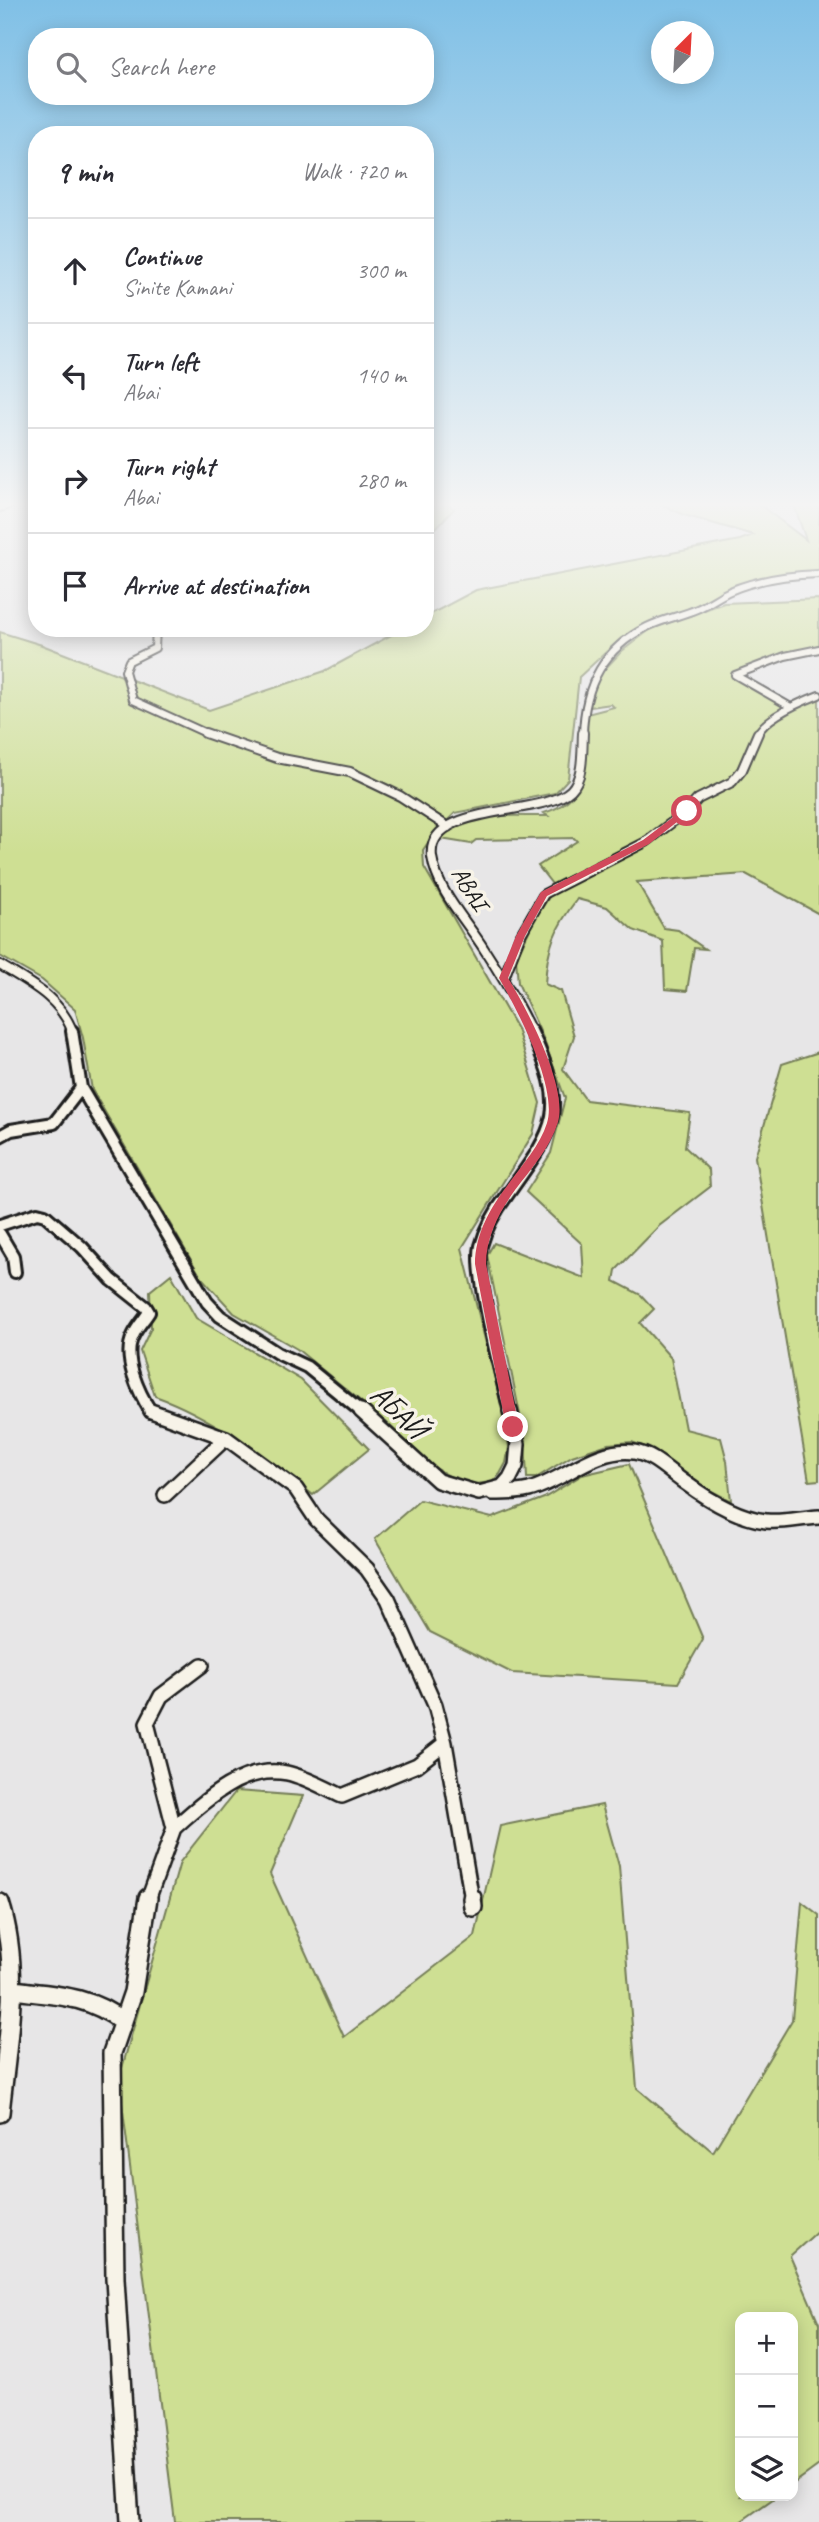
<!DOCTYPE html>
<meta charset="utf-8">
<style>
body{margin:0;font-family:Caveat,sans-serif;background:#f7f7f7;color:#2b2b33}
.controls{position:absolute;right:21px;bottom:21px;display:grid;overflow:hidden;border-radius:14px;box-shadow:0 4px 18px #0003}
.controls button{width:63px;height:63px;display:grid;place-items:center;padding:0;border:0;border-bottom:2px solid #e1e1e2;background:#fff;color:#2b2b33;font:35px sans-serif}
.compass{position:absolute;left:651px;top:21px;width:63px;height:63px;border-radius:50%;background:#fff;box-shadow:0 4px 18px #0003;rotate:24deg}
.stop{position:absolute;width:21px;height:21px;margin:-16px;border:5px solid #d1495b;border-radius:50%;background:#fff}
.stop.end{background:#d1495b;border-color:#fff;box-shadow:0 2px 7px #0008}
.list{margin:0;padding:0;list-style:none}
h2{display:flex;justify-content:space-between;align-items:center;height:91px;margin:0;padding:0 28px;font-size:30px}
h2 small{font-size:23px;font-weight:400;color:#7c7c81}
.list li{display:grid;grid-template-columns:46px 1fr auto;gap:21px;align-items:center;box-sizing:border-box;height:105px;padding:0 28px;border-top:2px solid #e1e1e2}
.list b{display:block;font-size:26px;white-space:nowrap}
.list p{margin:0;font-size:23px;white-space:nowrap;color:#7c7c81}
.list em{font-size:23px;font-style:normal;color:#7c7c81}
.icon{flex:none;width:38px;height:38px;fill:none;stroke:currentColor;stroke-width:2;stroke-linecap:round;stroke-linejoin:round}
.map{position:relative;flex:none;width:819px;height:2522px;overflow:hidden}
.search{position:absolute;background:#fff;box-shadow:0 4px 18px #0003;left:28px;top:28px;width:406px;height:77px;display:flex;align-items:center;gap:18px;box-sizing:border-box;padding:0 24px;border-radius:28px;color:#7c7c81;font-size:26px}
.panel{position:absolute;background:#fff;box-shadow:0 4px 18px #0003;left:28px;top:126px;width:406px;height:511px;border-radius:28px}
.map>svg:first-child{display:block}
.green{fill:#cedf93;stroke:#757e58;stroke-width:2}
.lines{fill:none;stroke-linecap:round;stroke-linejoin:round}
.minor-far4-casing{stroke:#1c1c1c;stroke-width:10}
.minor-far3-casing{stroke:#1c1c1c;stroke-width:12}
.minor-far2-casing{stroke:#1c1c1c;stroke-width:16}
.minor-far1-casing{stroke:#1c1c1c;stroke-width:18}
.minor-casing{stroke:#1c1c1c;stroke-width:22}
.minor-far4{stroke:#f7f3e8;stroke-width:6}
.minor-far3{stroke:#f7f3e8;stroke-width:8}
.minor-far2{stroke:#f7f3e8;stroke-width:10}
.minor-far1{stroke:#f7f3e8;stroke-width:13}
.minor{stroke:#f7f3e8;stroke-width:17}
.route{fill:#d1495b}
.labels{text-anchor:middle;stroke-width:7;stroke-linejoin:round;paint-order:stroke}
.far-street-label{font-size:24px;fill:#1c1c1c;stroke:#f7f3e8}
.street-label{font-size:30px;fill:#1c1c1c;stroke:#f7f3e8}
</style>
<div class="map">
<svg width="819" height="2522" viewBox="0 0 819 2522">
<rect width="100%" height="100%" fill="#e7e6e7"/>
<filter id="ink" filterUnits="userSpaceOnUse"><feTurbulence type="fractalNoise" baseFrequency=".0143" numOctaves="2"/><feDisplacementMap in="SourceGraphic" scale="14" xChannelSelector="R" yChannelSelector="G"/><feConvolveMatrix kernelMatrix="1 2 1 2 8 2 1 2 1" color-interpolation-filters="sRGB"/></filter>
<g filter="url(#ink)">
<!-- green -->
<path class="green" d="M425 502H446L454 509 432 532 425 533Z
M657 502H756L806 540 793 502H819V573H794L734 585 695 606 621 638 579 677 568 779 555 793 455 813 434 834 423 850 424 867 517 1029 540 1103 533 1134 462 1248 504 1415 509 1447 506 1463 500 1474 492 1482 475 1484 456 1480 434 1467 385 1421 297 1349 234 1313 201 1277 92 1090 83 1038 75 1009 42 980 0 956V632L42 645 209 710 325 671 404 628H425V617L476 590 740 540 753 535 684 515Z
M819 599V647L735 675 796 708 819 696V914L746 874 637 882 664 928 678 930 705 949 694 948 687 991 665 989 663 941 633 930 607 907 577 899C555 928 547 947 545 984L561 991 574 1036 563 1069 586 1100 690 1113 685 1147 709 1170 710 1187 659 1226 616 1270 614 1281 641 1295 654 1309 640 1323 671 1358 685 1429 721 1438 727 1461 731 1501 694 1482 650 1449 632 1442 608 1444 572 1456 536 1478H527L525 1439 487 1255 494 1243 584 1278 582 1244 526 1192 551 1153 565 1098 543 1038 518 983 516 959 534 920 555 888 538 866 577 841 574 838 476 840 471 844 441 839C469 809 510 817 548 816L544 813C594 797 585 758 587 714L614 707 611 704 590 707 594 686 601 673 622 651 651 629 724 603Z
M819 1052V1480L809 1481 755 1157 782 1064Z
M171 1274 196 1318 301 1380 369 1449 313 1495C264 1457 214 1417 155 1396L140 1351 151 1328 150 1291Z
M629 1464 703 1639 678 1683 512 1673 430 1632 375 1539 420 1500 492 1518 544 1498 582 1475Z
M236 1791 303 1796 270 1874 344 2037 475 1936 500 1826 602 1805 619 1866 637 2088 713 2152 792 2020 802 1902 819 1915V2230L790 2256 819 2323V2465L793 2484V2317H740V2496H777L740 2522H175L119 2079 180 1862Z"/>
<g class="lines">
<!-- minor-far4 casing -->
<g class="minor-far4-casing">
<path id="minor-far4" d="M0 508 18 502
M156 628 155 648 129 661 125 671 133 700 210 735
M791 707 735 675 785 656 819 649
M583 735C584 687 602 649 647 627 663 619 681 616 697 609 709 604 719 596 730 591 758 579 789 575 819 574
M757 735C766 716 801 702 819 695"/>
</g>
<!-- minor-far3 casing -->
<g class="minor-far3-casing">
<path id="minor-far3" d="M205 733 277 758 350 772 400 796 448 827
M0 965C29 983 61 998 73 1033
M504 978 520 936 544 894 646 842 687 811 698 799 732 782 742 770 758 733
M532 1033C518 1004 502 976 484 949 466 920 437 891 432 857 425 802 543 818 571 790 584 777 582 751 583 733"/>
</g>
<!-- minor-far2 casing -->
<g class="minor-far2-casing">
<path id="minor-far2" d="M72 1031 81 1088 207 1302 220 1316 277 1353 307 1367 363 1413
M0 1136 11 1130 54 1123 81 1088
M0 1225 37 1213 45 1215 82 1247 112 1280 146 1307 149 1312C144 1320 137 1327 133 1336 122 1358 139 1393 151 1412L155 1413
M0 1234 13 1256 15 1272
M510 1413C503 1380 474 1274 481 1246 486 1227 496 1210 508 1194 556 1127 569 1111 531 1031"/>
</g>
<!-- minor-far1 casing -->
<g class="minor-far1-casing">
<path id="minor-far1" d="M151 1411 226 1438 296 1489 316 1519 367 1569 388 1599 435 1705 445 1743 472 1900
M361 1411 438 1481 479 1493 502 1487 510 1478 516 1466 518 1444 510 1411
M492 1493C505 1493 517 1493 529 1490 565 1480 595 1447 634 1452 654 1455 668 1471 684 1482 707 1499 737 1518 766 1521 783 1523 801 1518 819 1517
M165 1495 226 1438
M174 1828C204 1801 243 1764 287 1773 306 1777 324 1788 342 1796L417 1765 445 1743
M148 1900 174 1828 147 1723 161 1696 202 1665"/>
</g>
<!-- minor casing -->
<g class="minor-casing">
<path id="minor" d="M472 1898 473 1907
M0 1903C22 1971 7 2044 0 2113
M12 1990C53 1995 90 1995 123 2022
M130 2522 115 2279 112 2053 133 1992 148 1898"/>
</g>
<!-- minor-far4 -->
<use href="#minor-far4" class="minor-far4"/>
<!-- minor-far3 -->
<use href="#minor-far3" class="minor-far3"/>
<!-- minor-far2 -->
<use href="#minor-far2" class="minor-far2"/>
<!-- minor-far1 -->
<use href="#minor-far1" class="minor-far1"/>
<!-- minor -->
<use href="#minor" class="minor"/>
</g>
</g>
<!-- sky -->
<linearGradient id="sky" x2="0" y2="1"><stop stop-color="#80c0e6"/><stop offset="0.59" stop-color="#f4f4f4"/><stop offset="1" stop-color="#f4f4f4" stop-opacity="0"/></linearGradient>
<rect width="819" height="855" fill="url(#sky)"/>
<!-- route -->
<path class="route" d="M684 809 691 811 649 844 547 896 525 936 508 978C527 1009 568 1087 558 1122 550 1148 531 1169 515 1190 499 1212 486 1237 486 1264L519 1427 513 1433 506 1427 475 1264C475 1235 490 1208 507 1186 521 1166 540 1146 547 1123 558 1088 517 1009 499 978L516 936 541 892 643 840Z"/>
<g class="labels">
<!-- far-street labels -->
<g class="far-street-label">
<text transform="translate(470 888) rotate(58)" y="8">ABAI</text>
</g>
<!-- street labels -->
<g class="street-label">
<text transform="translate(399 1411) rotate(43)" y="10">АБАЙ</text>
</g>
</g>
</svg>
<div class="controls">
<button>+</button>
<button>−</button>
<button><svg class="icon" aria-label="layers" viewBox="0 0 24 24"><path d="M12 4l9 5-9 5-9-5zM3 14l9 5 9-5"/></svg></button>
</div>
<svg class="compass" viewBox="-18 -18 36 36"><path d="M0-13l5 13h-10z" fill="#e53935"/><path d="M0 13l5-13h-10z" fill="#7c7c81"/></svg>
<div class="stop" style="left:687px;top:811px"></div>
<div class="stop end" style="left:513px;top:1427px"></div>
<div class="search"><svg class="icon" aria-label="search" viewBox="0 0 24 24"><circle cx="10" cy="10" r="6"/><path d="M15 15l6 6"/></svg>Search here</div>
<section class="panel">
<h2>9 min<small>Walk · 720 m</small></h2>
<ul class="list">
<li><svg class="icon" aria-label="ahead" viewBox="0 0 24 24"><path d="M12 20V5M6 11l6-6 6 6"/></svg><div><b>Continue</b><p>Sinite Kamani</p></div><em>300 m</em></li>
<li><svg class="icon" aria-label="left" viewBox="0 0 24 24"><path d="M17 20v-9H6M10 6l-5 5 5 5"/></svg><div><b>Turn left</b><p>Abai</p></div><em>140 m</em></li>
<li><svg class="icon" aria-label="right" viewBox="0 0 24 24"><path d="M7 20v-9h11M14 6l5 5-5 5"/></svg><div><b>Turn right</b><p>Abai</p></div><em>280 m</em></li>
<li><svg class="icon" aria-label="arrive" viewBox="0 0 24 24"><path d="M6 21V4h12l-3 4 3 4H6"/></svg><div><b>Arrive at destination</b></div></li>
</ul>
</section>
</div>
